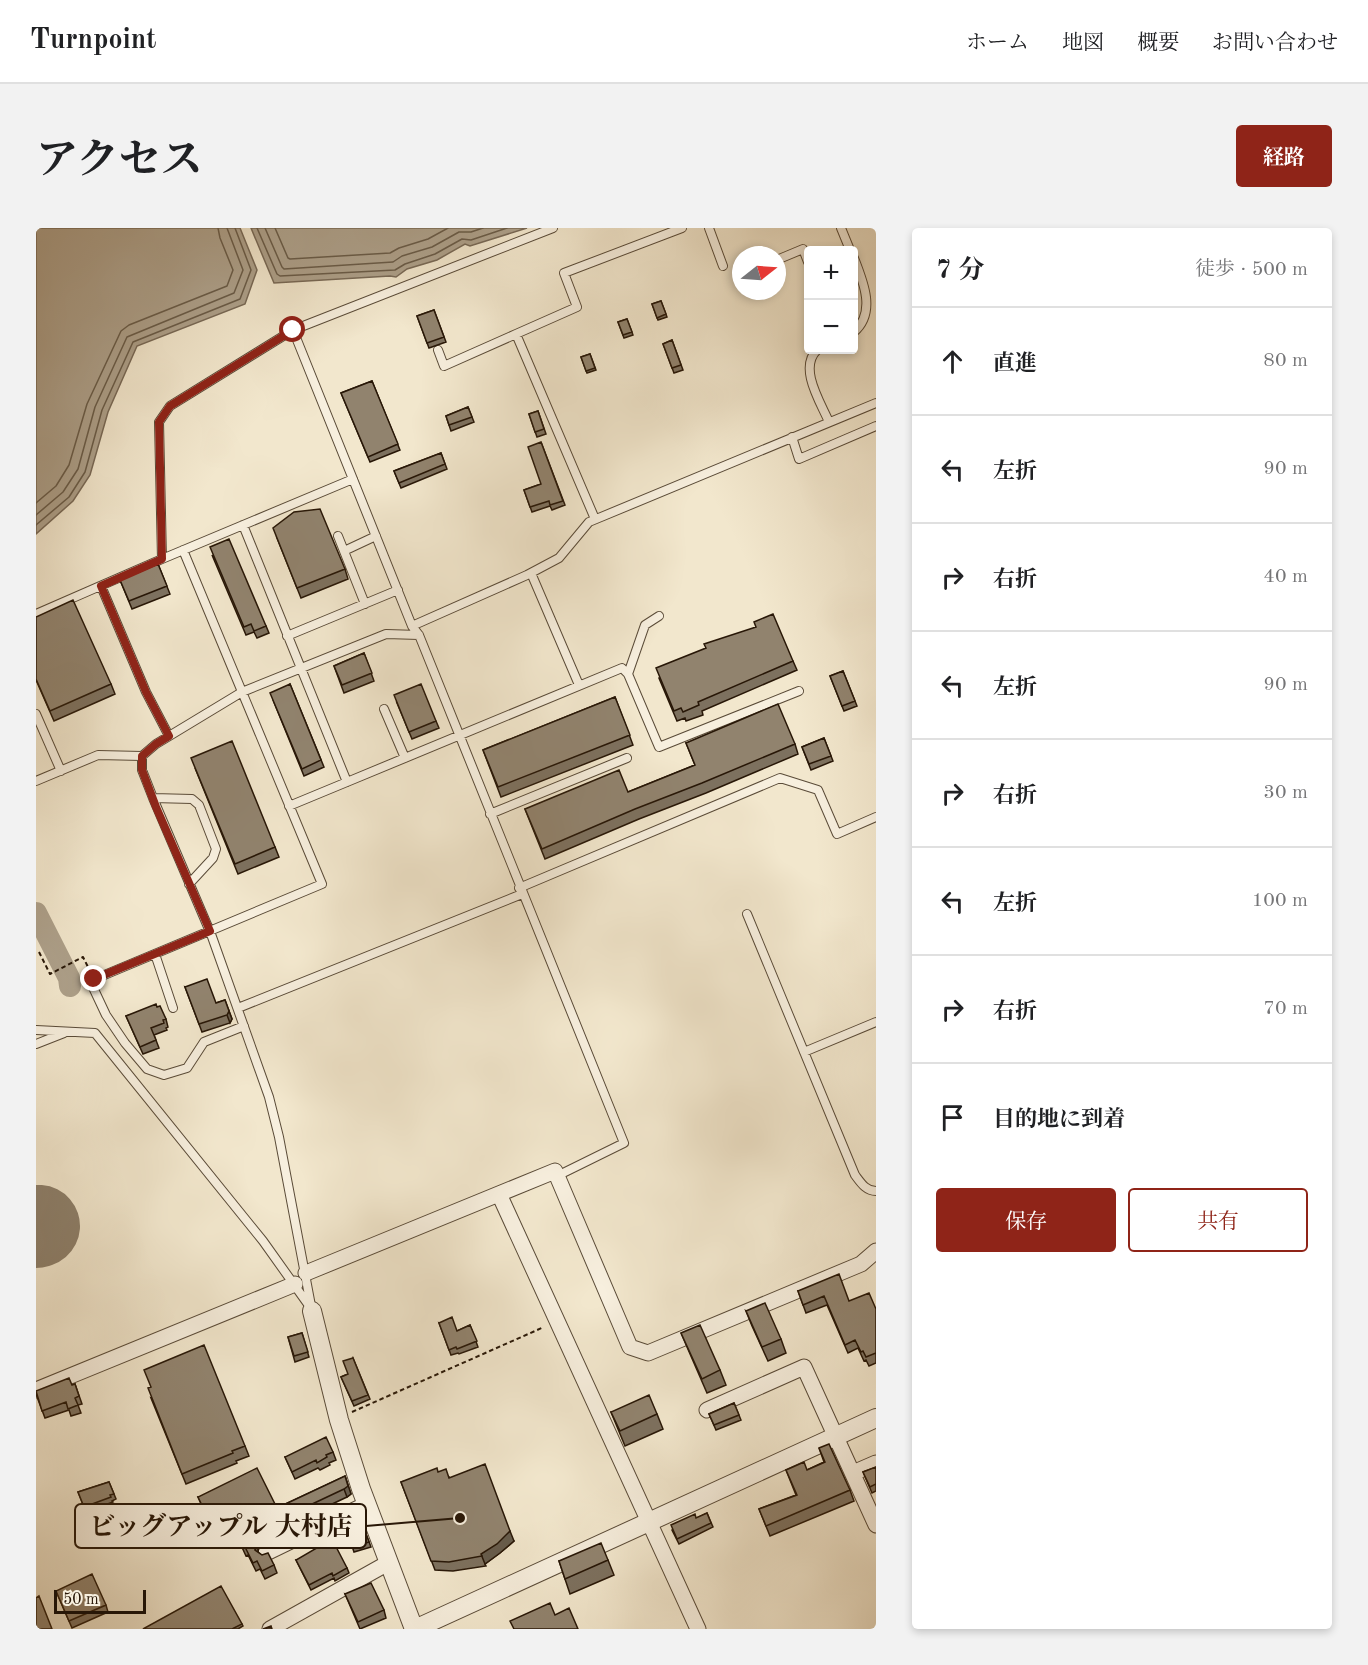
<!DOCTYPE html>
<html lang="ja">
<meta charset="utf-8">
<style>
body{margin:0;font-family:"Old Standard TT","Noto Serif JP",serif;background:#f2f2f2;color:#202124}
.controls{position:absolute;right:18px;top:18px;display:grid;overflow:hidden;border-radius:6px;box-shadow:0 3px 9px #0003}
.controls button{width:54px;height:54px;display:grid;place-items:center;padding:0;border:0;border-bottom:2px solid #e0e0e0;background:#fff;color:#202124;font:30px sans-serif}
.compass{position:absolute;left:696px;top:18px;width:54px;height:54px;border-radius:50%;background:#fff;box-shadow:0 3px 9px #0003;rotate:73deg}
.scale{position:absolute;left:18px;bottom:15px;width:92px;box-sizing:border-box;padding-left:6px;border:3px solid #281707;border-top:0;font-size:16px;line-height:21px;white-space:nowrap;color:#281707;-webkit-text-stroke:4px #f7efde;paint-order:stroke}
.stop{position:absolute;width:18px;height:18px;margin:-14px;border:4px solid #8f2418;border-radius:50%;background:#fff}
.stop.end{background:#8f2418;border-color:#fff;box-shadow:0 2px 6px #0008}
.list{margin:0;padding:0;list-style:none}
h2{display:flex;justify-content:space-between;align-items:center;height:78px;margin:0;padding:0 24px;font-size:26px}
h2 small{font-size:20px;font-weight:400;color:#757577}
.list li{display:grid;grid-template-columns:39px 1fr auto;gap:18px;align-items:center;box-sizing:border-box;height:108px;padding:0 24px;border-top:2px solid #e0e0e0}
.list b{display:block;font-size:22px;white-space:nowrap}
.list em{font-size:20px;font-style:normal;color:#757577}
.actions{display:flex;gap:12px;padding:18px 24px}
.actions a{flex:1;padding:14px 0;border:2px solid #8f2418;border-radius:6px;text-align:center;font-size:21px;color:#8f2418}
.actions .main{background:#8f2418;color:#fff}
.icon{flex:none;width:33px;height:33px;fill:none;stroke:currentColor;stroke-width:2;stroke-linecap:round;stroke-linejoin:round}
.map{position:relative;flex:none;width:840px;height:1401px;overflow:hidden;border-radius:6px}
header{display:flex;align-items:center;gap:36px;box-sizing:border-box;height:84px;padding:0 30px;background:#fff;border-bottom:2px solid #e0e0e0}
header strong{font-size:28px}
nav{display:flex;gap:33px;margin-inline-start:auto;font-size:21px}
.intro{display:flex;align-items:center;justify-content:space-between;box-sizing:border-box;height:144px;padding:0 36px}
h1{margin:0;font-size:42px}
.button{padding:15px 27px;border-radius:6px;background:#8f2418;color:#fff;font-size:21px;font-weight:700}
main{display:flex;gap:36px;padding:0 36px}
aside{flex:1;background:#fff;border-radius:6px;box-shadow:0 3px 9px #0003}
.map>svg:first-child{display:block}
.water{fill:#ada08a;stroke:#786956;stroke-width:1.5}
.lines{fill:none;stroke-linecap:round;stroke-linejoin:round}
.shore{stroke:#6a5c48;stroke-width:1.5}
.river{stroke:#ada08a;stroke-width:22}
.runway{stroke:#8d7f6a;stroke-width:82}
.service-casing{stroke:#5a4b38;stroke-width:10}
.minor-casing{stroke:#5a4b38;stroke-width:17}
.tertiary-casing{stroke:#5a4b38;stroke-width:20}
.path{stroke:#281707;stroke-width:2;stroke-dasharray:4.5 3;stroke-linecap:butt}
.service{stroke:#f7efde;stroke-width:8}
.minor{stroke:#f7efde;stroke-width:15}
.tertiary{stroke:#f7efde;stroke-width:18}
.wall{fill:#7d715f;stroke:#281707;stroke-width:1.5}
.shaded-wall{fill:#665c4d;stroke:#281707;stroke-width:1.5}
.building{fill:#91836e;stroke:#281707;stroke-width:1.5}
.route{stroke:#8f2418;stroke-width:8}
.leader{fill:none;stroke:#281707;stroke-width:2}
.callout-dot{fill:#281707;stroke:#f7efde;stroke-width:2}
.callout{fill:#f7efde;stroke:#281707;stroke-width:2}
.callout-label{font-size:26px;text-anchor:middle;font-weight:bold;fill:#281707}
</style>
<header>
<strong>Turnpoint</strong>
<nav><a>ホーム</a><a>地図</a><a>概要</a><a>お問い合わせ</a></nav>
</header>
<div class="intro"><h1>アクセス</h1><a class="button">経路</a></div>
<main>
<div class="map">
<svg width="840" height="1401" viewBox="0 0 840 1401">
<rect width="100%" height="100%" fill="#f2e7cd"/>
<filter id="stains"><feTurbulence type="fractalNoise" baseFrequency=".00333" numOctaves="4"/><feColorMatrix values="0 0 0 0 .2 0 0 0 0 .09 0 0 0 0 .02 0 0 0 .5 -.17"/></filter>
<radialGradient id="worn" r=".72"><stop offset=".6" stop-color="#630" stop-opacity="0"/><stop offset="1" stop-color="#630" stop-opacity=".3"/></radialGradient>
<!-- water -->
<path class="water" d="M0 0H204L221 42 209 76 101 118 72 184 54 247 37 273 0 306Z
M215 0H491L434 18 429 16 401 32 371 41 360 49 354 48 238 55Z"/>
<g class="lines">
<!-- shore -->
<path class="shore" d="M221 0 241 46 244 48 359 42 369 36 399 26 426 11 435 12 471 0
M229 0 246 39 248 41 357 34 366 28 396 19 423 4H435L447 0
M239 0 252 30 254 31 354 25 363 20 392 11 412 0
M0 275 20 258 33 237 51 176 85 103 93 97 191 58 197 42 184 10 182 0
M0 287 27 264 42 241 59 179 91 109 198 65 207 42 191 0
M0 297 33 269 49 244 66 182 97 114 204 71 215 42 199 0"/>
<!-- river -->
<path class="river" d="M0 685 33 750 34 758"/>
<!-- runway -->
<path class="runway" d="M0 999 3 998"/>
<!-- service casing -->
<g class="service-casing">
<path id="service" d="M517 0 257 102 376 398 383 407 588 915 521 948
M673 0 687 38
M805 0 814 22
M818 30C828 55 840 85 818 104
M743 31 767 21 772 34
M480 106 541 79 528 45 646 0
M402 122 408 138 480 106 559 291
M781 122C762 140 785 175 793 194
M756 209 763 231 840 198
M207 297 311 554 586 440 592 446 623 519 763 463
M302 308 329 376
M147 322 286 656 54 753 70 787 89 815 111 841 128 847 151 840 168 814 208 798
M308 323 340 308
M126 331 317 251
M495 345 543 457
M65 358 110 464 133 508
M0 386 126 331 123 194 134 178 257 102
M376 398 491 347 523 330 553 294 840 175
M251 408 362 362
M592 446 609 397 623 388
M348 481 369 530
M0 486 25 543
M0 553 62 527 106 528
M117 570 156 571 163 577 180 621 177 630 153 656
M253 578 311 554
M454 586 591 530
M483 660 744 550 782 562 801 606 840 589
M711 686 819 947C825 955 830 963 840 963
M119 726 137 780
M202 780 486 666
M0 802 59 805 227 1013 274 1079
M0 816 28 805
M768 824 840 794
M276 1083 243 909 233 869 175 706 117 570 106 542V528L120 516 206 464 350 406 383 407"/>
</g>
<!-- minor casing -->
<g class="minor-casing">
<path id="minor" d="M463 966 662 1401
M270 1045 519 943 594 1119 612 1125 825 1036 840 1023
M0 1162 259 1056
M671 1182 768 1139 840 1297
M817 1245 840 1235
M230 1325 331 1276
M234 1401 352 1335"/>
</g>
<!-- tertiary casing -->
<g class="tertiary-casing">
<path id="tertiary" d="M276 1083 303 1192 325 1261 378 1401
M379 1401 840 1190"/>
</g>
<!-- path -->
<path class="path" d="M3 724 14 746 47 729 54 743
M316 1184 508 1099"/>
<!-- service -->
<use href="#service" class="service"/>
<!-- minor -->
<use href="#minor" class="minor"/>
<!-- tertiary -->
<use href="#tertiary" class="tertiary"/>
</g>
<!-- wall -->
<path class="wall" d="M625 73 631 89 622 92 616 76Z
M398 82 410 114 393 120 381 88Z
M591 91 597 107 588 110 582 94Z
M636 112 647 142 638 145 627 116Z
M554 126 560 142 551 145 545 129Z
M336 153 364 222 334 234 305 165Z
M432 179 438 194 415 203 410 188Z
M502 183 510 206 501 209 493 186Z
M505 214 529 277 516 282 514 278 496 284 488 262 505 256Z
M405 225 411 241 365 260 358 243Z
M241 310 309 341 312 351 265 370Z
M176 327 230 398 233 405 221 410 218 404 210 407Z
M122 336 134 366 96 381 84 352Z
M0 389 75 456 79 466 18 493 0 452Z
M328 425 338 453 308 465 298 438Z
M757 433 761 442 666 483 667 487 650 493 649 490 641 493 623 450Z
M807 443 821 478 808 483 794 448Z
M254 456 288 539 268 548 237 472Z
M579 469 597 517 465 569 447 522Z
M361 475 400 493 403 500 376 511Z
M788 510 797 533 775 542 766 519Z
M650 515 759 516 762 526 670 565 603 591 509 631 489 581 592 564 659 537Z
M159 540 239 619 243 629 202 646Z
M149 759 180 775 189 772 196 791 194 795 166 804Z
M121 779 130 791 132 799 130 800 131 802 118 807 123 820 107 826 90 788Z
M762 1063 813 1073 840 1081V1135L833 1138 830 1132 828 1133 822 1120 812 1125 791 1077 770 1085Z
M710 1083 745 1111 750 1125 732 1133 716 1098Z
M403 1095 421 1103 434 1097 442 1119 423 1126 422 1125 415 1127Z
M266 1105 273 1129 259 1134 252 1109Z
M645 1105 684 1142 690 1157 671 1165 651 1119Z
M317 1130 334 1171 318 1178 305 1149 312 1146Z
M39 1156 46 1176 42 1177 45 1185 35 1188 33 1182 9 1190 0 1166Z
M115 1170 209 1218 213 1228 200 1233 201 1235 150 1256Z
M698 1175 705 1192 680 1202 673 1186Z
M575 1184 621 1186 627 1201 589 1218Z
M783 1220 814 1262 818 1273 734 1308 723 1281 760 1267 750 1242H771L788 1234Z
M297 1224 300 1232 293 1235 294 1237 284 1242 282 1240 259 1251 249 1229Z
M840 1239V1263L836 1265 827 1244Z
M402 1244 413 1249 478 1313 464 1325 449 1336 450 1338 417 1343 399 1342 365 1254Z
M309 1248 315 1266 311 1269 258 1294 260 1300 222 1320V1324L238 1337 241 1345 229 1351 224 1341 220 1343 212 1327 210 1328 199 1304 182 1313 162 1269 241 1280Z
M73 1254 80 1271 76 1273 77 1274 50 1284 42 1264Z
M322 1285 335 1319 318 1324 312 1306 318 1304Z
M671 1285 677 1299 643 1316 636 1302Z
M260 1332 311 1340 313 1345 299 1353 298 1350 275 1362Z
M572 1332 578 1347 534 1366 523 1333Z
M20 1363 70 1377 72 1384 36 1400Z
M309 1366 348 1382 350 1390 324 1401Z
M206 1396 207 1398 202 1401H107Z"/>
<!-- shaded-wall -->
<path class="shaded-wall" d="M193 783 196 791 194 795 191 787Z
M309 1248 315 1266 311 1269 308 1261Z
M474 1303 478 1313 464 1325 449 1336 445 1326Z
M219 1312 222 1320V1330L219 1322Z"/>
<!-- building -->
<path class="building" d="M625 73 630 86 621 90 616 76Z
M398 82 408 109 391 115 381 88Z
M591 91 596 104 587 107 582 94Z
M636 112 645 137 636 140 627 116Z
M554 126 559 140 550 143 545 129Z
M336 153 362 216 332 229 305 165Z
M432 179 436 189 413 197 410 188Z
M502 183 508 201 499 204 493 186Z
M505 214 527 273 514 277 513 273 494 279 488 262 505 256 492 219Z
M405 225 409 236 363 255 358 243Z
M284 281 309 341 261 360 237 300 258 284Z
M193 311 230 398 218 403 215 396 208 399 174 319Z
M122 336 131 358 93 373 84 352Z
M37 372 75 456 14 483 0 451V389Z
M737 386 757 433 662 474 663 477 647 484 645 480 638 483 620 440 670 420 668 416 720 399 718 394Z
M328 425 336 445 306 457 298 438Z
M807 443 819 473 806 478 794 448Z
M254 456 285 532 266 541 234 465Z
M385 456 400 493 373 504 358 467Z
M579 469 594 507 462 559 447 522Z
M742 476 759 516 666 555 599 581 506 621 489 581 583 542 592 564 659 537 650 515Z
M788 510 795 528 773 536 766 519Z
M196 513 239 619 199 636 155 530Z
M171 751 180 775 189 772 193 783 191 787 163 796 149 759Z
M120 776 121 779 124 778 130 791 127 792 128 795 115 800 120 812 104 819 90 788Z
M803 1046 813 1073 833 1065 840 1081V1125L830 1129 827 1123 825 1124 819 1112 809 1117 788 1068 767 1077 762 1063Z
M729 1075 745 1111 726 1119 710 1083Z
M416 1089 421 1103 434 1097 441 1113 421 1121 420 1119 413 1122 403 1095Z
M664 1097 684 1142 666 1151 645 1105Z
M266 1105 272 1124 258 1128 252 1109Z
M168 1117 209 1218 196 1223 197 1225 146 1246 112 1160 115 1159 108 1142Z
M317 1130 332 1167 316 1173 305 1149 312 1146 307 1133Z
M33 1150 36 1157 39 1156 43 1168 39 1170 42 1177 32 1181 30 1174 6 1183 0 1163Z
M613 1167 621 1186 584 1203 575 1184Z
M698 1175 703 1187 678 1197 673 1186Z
M290 1209 297 1224 290 1227 291 1229 281 1235 280 1232 256 1244 249 1229Z
M793 1216 814 1262 730 1298 723 1281 761 1267 750 1242 768 1234 771 1242 789 1234 783 1220Z
M449 1236 474 1303 461 1316 445 1326 446 1328 413 1334 395 1333 365 1254 401 1240 402 1244 410 1241 413 1250Z
M840 1239V1256L834 1259 827 1244Z
M221 1240 241 1280 309 1248 312 1258 308 1261 255 1286 257 1292 219 1312V1322L226 1327 232 1325 238 1337 226 1343 221 1333 217 1335 209 1319 207 1320 196 1296 179 1305 162 1269Z
M73 1254 78 1266 74 1267 75 1269 48 1279 42 1264Z
M322 1285 333 1314 316 1319 312 1306 318 1304 313 1289Z
M671 1285 675 1295 641 1311 635 1297 659 1286 660 1290Z
M296 1311 311 1340 297 1348 296 1345 273 1357 260 1332Z
M565 1315 572 1332 529 1351 523 1333Z
M56 1346 70 1377 33 1393 20 1363Z
M335 1355 348 1382 322 1394 309 1366Z
M185 1358 206 1396 196 1401H107Z
M3 1368 16 1401H0V1370Z
M514 1375 519 1387 533 1380 542 1401H478L474 1393Z
M235 1398 236 1401H227Z"/>
<g class="lines">
<!-- route -->
<path class="route" d="M58 751 174 703 120 579 106 542V528L120 516 133 508 110 464 65 358 126 331 123 194 134 178 257 102"/>
</g>
<!-- callouts -->
<path class="leader" d="M424 1290L330 1298"/>
<circle class="callout-dot" cx="424" cy="1290" r="6"/>
<rect class="callout" x="39" y="1276" width="291" height="44" rx="6"/>
<g class="callout-label">
<text x="185" y="1307">ビッグアップル 大村店</text>
</g>
<rect width="100%" height="100%" filter="url(#stains)"/>
<rect width="100%" height="100%" fill="url(#worn)"/>
</svg>
<div class="controls">
<button>+</button>
<button>−</button>
</div>
<svg class="compass" viewBox="-18 -18 36 36"><path d="M0-13l5 13h-10z" fill="#e53935"/><path d="M0 13l5-13h-10z" fill="#757577"/></svg>
<div class="scale">50 m</div>
<div class="stop" style="left:257px;top:102px"></div>
<div class="stop end" style="left:58px;top:751px"></div>
</div>
<aside>
<h2>7 分<small>徒歩 · 500 m</small></h2>
<ul class="list">
<li><svg class="icon" aria-label="ahead" viewBox="0 0 24 24"><path d="M12 20V5M6 11l6-6 6 6"/></svg><div><b>直進</b></div><em>80 m</em></li>
<li><svg class="icon" aria-label="left" viewBox="0 0 24 24"><path d="M17 20v-9H6M10 6l-5 5 5 5"/></svg><div><b>左折</b></div><em>90 m</em></li>
<li><svg class="icon" aria-label="right" viewBox="0 0 24 24"><path d="M7 20v-9h11M14 6l5 5-5 5"/></svg><div><b>右折</b></div><em>40 m</em></li>
<li><svg class="icon" aria-label="left" viewBox="0 0 24 24"><path d="M17 20v-9H6M10 6l-5 5 5 5"/></svg><div><b>左折</b></div><em>90 m</em></li>
<li><svg class="icon" aria-label="right" viewBox="0 0 24 24"><path d="M7 20v-9h11M14 6l5 5-5 5"/></svg><div><b>右折</b></div><em>30 m</em></li>
<li><svg class="icon" aria-label="left" viewBox="0 0 24 24"><path d="M17 20v-9H6M10 6l-5 5 5 5"/></svg><div><b>左折</b></div><em>100 m</em></li>
<li><svg class="icon" aria-label="right" viewBox="0 0 24 24"><path d="M7 20v-9h11M14 6l5 5-5 5"/></svg><div><b>右折</b></div><em>70 m</em></li>
<li><svg class="icon" aria-label="arrive" viewBox="0 0 24 24"><path d="M6 21V4h12l-3 4 3 4H6"/></svg><div><b>目的地に到着</b></div></li>
</ul>
<div class="actions"><a class="main">保存</a><a>共有</a></div>
</aside>
</main>
